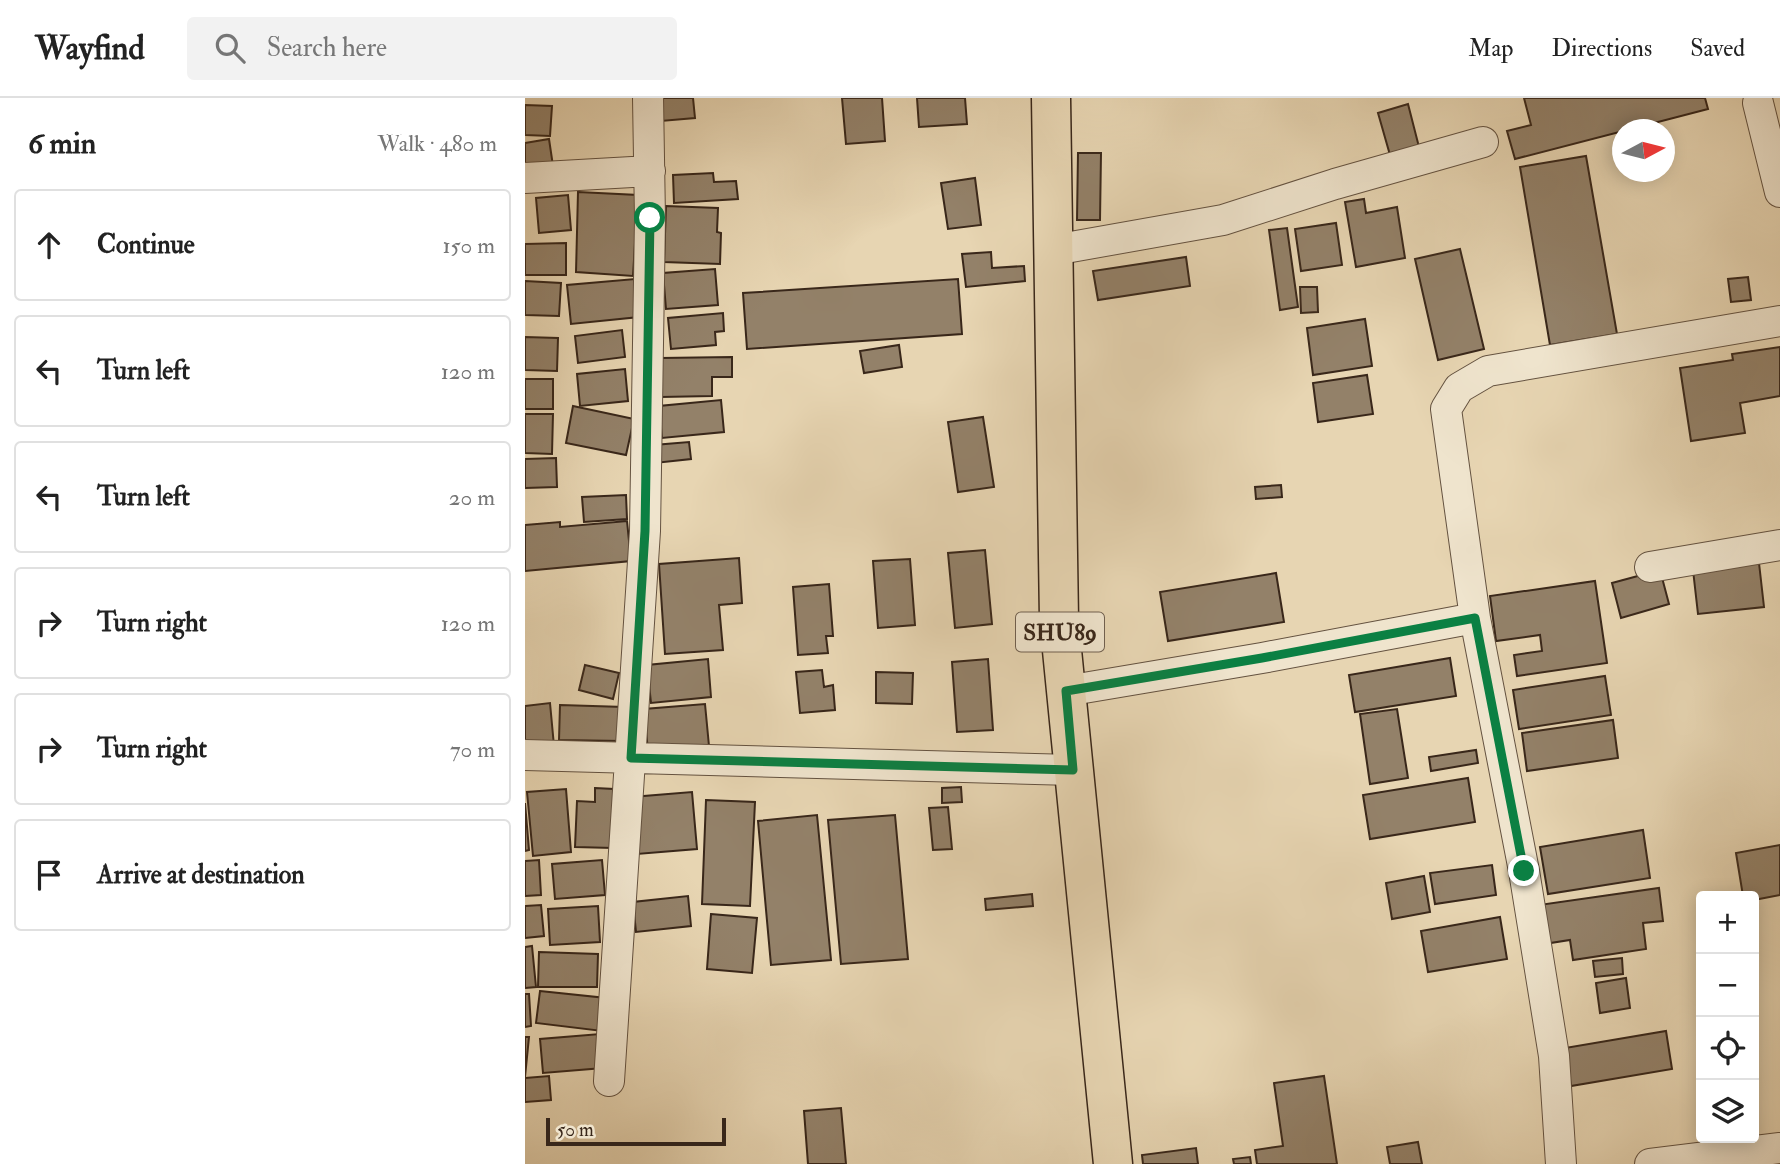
<!DOCTYPE html>
<meta charset="utf-8">
<style>
body{margin:0;font-family:"IM FELL Double Pica",serif;background:#f2f2f2;color:#222}
.controls{position:absolute;right:21px;bottom:21px;display:grid;overflow:hidden;border-radius:7px;box-shadow:0 4px 18px #0003}
.controls button{width:63px;height:63px;display:grid;place-items:center;padding:0;border:0;border-bottom:2px solid #e0e0e0;background:#fff;color:#222;font:35px sans-serif}
.compass{position:absolute;left:1087px;top:21px;width:63px;height:63px;border-radius:50%;background:#fff;box-shadow:0 4px 18px #0003;rotate:83deg}
.scale{position:absolute;left:21px;bottom:18px;width:180px;box-sizing:border-box;padding-left:7px;border:4px solid #39271a;border-top:0;font-size:19px;line-height:24px;white-space:nowrap;color:#39271a;-webkit-text-stroke:5px #efe4cd;paint-order:stroke}
.stop{position:absolute;width:21px;height:21px;margin:-16px;border:5px solid #0b8043;border-radius:50%;background:#fff}
.stop.end{background:#0b8043;border-color:#fff;box-shadow:0 2px 7px #0008}
.list{margin:0;padding:0;list-style:none}
h2{display:flex;justify-content:space-between;align-items:center;height:91px;margin:0;padding:0 28px;font-size:30px}
h2 small{font-size:23px;font-weight:400;color:#767676}
.list li{display:grid;grid-template-columns:46px 1fr auto;gap:21px;align-items:center;box-sizing:border-box;height:112px;margin:0 14px 14px;padding:0 14px;border:2px solid #e0e0e0;border-radius:7px}
.list b{display:block;font-size:26px;white-space:nowrap}
.list em{font-size:23px;font-style:normal;color:#767676}
.icon{flex:none;width:38px;height:38px;fill:none;stroke:currentColor;stroke-width:2;stroke-linecap:round;stroke-linejoin:round}
.map{position:relative;flex:none;width:1255px;height:1066px;overflow:hidden}
header{display:flex;align-items:center;gap:42px;box-sizing:border-box;height:98px;padding:0 35px;background:#fff;border-bottom:2px solid #e0e0e0}
header strong{font-size:33px}
nav{display:flex;gap:38px;margin-inline-start:auto;font-size:24px}
.search{width:490px;height:63px;background:#f2f2f2;display:flex;align-items:center;gap:18px;box-sizing:border-box;padding:0 24px;border-radius:7px;color:#767676;font-size:26px}
main{display:flex}
aside{flex:1;background:#fff}
.map>svg:first-child{display:block}
.building{fill:#938169;stroke:#39271a;stroke-width:2}
.lines{fill:none;stroke-linecap:round;stroke-linejoin:round}
.minor-casing{stroke:#645240;stroke-width:32}
.major-casing{stroke:#39271a;stroke-width:41}
.minor{stroke:#efe4cd;stroke-width:30}
.major{stroke:#e7d5b2;stroke-width:38}
.route{stroke:#0b8043;stroke-width:9}
.labels{text-anchor:middle;stroke-width:6;stroke-linejoin:round;paint-order:stroke}
.shield{fill:#efe4cd;stroke:#706050;stroke-width:2}
.shield-label{font-size:23px;font-weight:bold;fill:#39271a}
</style>
<header>
<strong>Wayfind</strong>
<div class="search"><svg class="icon" aria-label="search" viewBox="0 0 24 24"><circle cx="10" cy="10" r="6"/><path d="M15 15l6 6"/></svg>Search here</div>
<nav><a>Map</a><a>Directions</a><a>Saved</a></nav>
</header>
<main>
<aside>
<h2>6 min<small>Walk · 480 m</small></h2>
<ul class="list">
<li><svg class="icon" aria-label="ahead" viewBox="0 0 24 24"><path d="M12 20V5M6 11l6-6 6 6"/></svg><div><b>Continue</b></div><em>150 m</em></li>
<li><svg class="icon" aria-label="left" viewBox="0 0 24 24"><path d="M17 20v-9H6M10 6l-5 5 5 5"/></svg><div><b>Turn left</b></div><em>120 m</em></li>
<li><svg class="icon" aria-label="left" viewBox="0 0 24 24"><path d="M17 20v-9H6M10 6l-5 5 5 5"/></svg><div><b>Turn left</b></div><em>20 m</em></li>
<li><svg class="icon" aria-label="right" viewBox="0 0 24 24"><path d="M7 20v-9h11M14 6l5 5-5 5"/></svg><div><b>Turn right</b></div><em>120 m</em></li>
<li><svg class="icon" aria-label="right" viewBox="0 0 24 24"><path d="M7 20v-9h11M14 6l5 5-5 5"/></svg><div><b>Turn right</b></div><em>70 m</em></li>
<li><svg class="icon" aria-label="arrive" viewBox="0 0 24 24"><path d="M6 21V4h12l-3 4 3 4H6"/></svg><div><b>Arrive at destination</b></div></li>
</ul>
</aside>
<div class="map">
<svg width="1255" height="1066" viewBox="0 0 1255 1066">
<rect width="100%" height="100%" fill="#e7d5b2"/>
<filter id="stains"><feTurbulence type="fractalNoise" baseFrequency=".00286" numOctaves="4"/><feColorMatrix values="0 0 0 0 .2 0 0 0 0 .09 0 0 0 0 .02 0 0 0 .5 -.17"/></filter>
<radialGradient id="worn" r=".72"><stop offset=".6" stop-color="#630" stop-opacity="0"/><stop offset="1" stop-color="#630" stop-opacity=".3"/></radialGradient>
<!-- building -->
<path class="building" d="M134 0H168L170 20 136 23Z
M317 0H357L360 43 321 46Z
M392 0H440L442 26 394 29Z
M999 0H1180L1183 11 990 61 982 33 1006 27Z
M883 6 894 49 865 57 853 15Z
M0 7 27 8 25 38 0 37Z
M24 41 28 68 0 73V45Z
M553 55H576L575 122H552Z
M1061 58 1092 236 1025 247 995 69Z
M188 75 189 84 211 83 213 101 149 105 148 77Z
M450 80 456 127 423 131 416 85Z
M53 94 113 97 108 178 51 174Z
M43 97 46 132 14 135 11 100Z
M839 101 841 115 872 109 880 160 831 169 820 104Z
M141 108 193 110 192 134 196 135 195 166 139 164Z
M811 125 817 167 776 173 770 131Z
M762 130 773 209 755 212 744 132Z
M41 145V177H0V146Z
M935 151 959 251 913 262 890 161Z
M466 154 467 170 499 168 500 183 441 189 437 156Z
M661 159 665 188 573 202 568 173Z
M190 171 193 207 141 211 138 175Z
M1223 179 1226 202 1206 204 1203 181Z
M110 181 114 219 46 226 42 187Z
M433 181 437 236 222 251 218 195Z
M0 183 36 185 34 218 0 217Z
M775 189H792L793 214 776 215Z
M198 215 199 233 190 234 191 247 146 251 143 220Z
M840 221 847 268 788 277 782 230Z
M97 232 100 259 53 265 50 238Z
M0 239 33 240 32 273 0 272Z
M374 247 377 269 339 275 335 253Z
M1255 249V298L1215 305 1220 335 1166 343 1155 270 1208 262 1207 256Z
M207 259V279H187V298L136 299V260Z
M100 271 103 303 55 308 52 276Z
M842 277 848 316 793 324 788 285Z
M0 281H28V311H0Z
M196 302 199 334 137 340 134 308Z
M48 308 109 321 101 357 41 345Z
M0 316H28L27 356 0 355Z
M458 319 469 389 433 394 423 324Z
M164 344 166 361 130 365 129 347Z
M31 360 32 389 0 390V361Z
M756 387 757 399 731 401 730 389Z
M101 397 102 421 59 424 57 399Z
M102 423 106 463 0 473V427L35 424V429Z
M460 452 467 526 430 530 423 455Z
M214 460 217 505 194 507 198 552 140 556 134 466Z
M385 461 390 527 353 530 348 463Z
M1234 465 1239 509 1173 516 1168 472Z
M1135 472 1144 506 1096 520 1087 485Z
M751 475 759 524 643 543 635 494Z
M1070 483 1082 565 992 578 989 557 1017 553 1015 537 971 543 965 498Z
M304 486 308 538H301L303 555 273 557 268 489Z
M925 560 931 598 830 614 824 577Z
M183 561 186 599 126 605 122 567Z
M463 561 468 632 432 634 427 564Z
M60 567 94 575 88 601 54 592Z
M297 572 299 589 308 587 310 612 275 615 271 574Z
M351 574 388 575 387 606 351 605Z
M1080 578 1086 617 994 631 988 592Z
M25 605 29 648 0 651V608Z
M180 606 184 648 123 653 119 611Z
M35 607 99 609 98 643 34 642Z
M872 611 883 680 845 686 835 616Z
M1088 622 1093 660 1002 673 997 635Z
M951 652 953 665 906 673 904 659Z
M943 680 950 724 845 741 838 697Z
M436 689 437 704 417 705V690Z
M70 690 89 691 88 750 50 749 52 703 70 704Z
M41 691 46 754 8 758 2 694Z
M167 694 172 751 112 756 107 699Z
M181 702 230 704 225 808 177 806Z
M0 705 4 752 0 753Z
M423 709 427 751 408 752 404 710Z
M292 717 306 862 246 867 233 723Z
M370 717 383 861 316 866 303 722Z
M1118 732 1125 780 1023 796 1015 749Z
M1255 747V797L1229 802V798H1218L1211 755Z
M14 762 16 797 0 798V763Z
M77 762 80 797 30 801 27 766Z
M967 767 971 797 910 806 905 775Z
M899 778 905 814 867 821 861 785Z
M1134 790 1138 823 1118 825 1121 851 1048 862 1045 842 1019 846 1014 807Z
M507 796 508 808 461 812 460 801Z
M163 798 166 828 111 834 108 804Z
M16 807 19 838 0 840V808Z
M73 808 75 844 25 847 23 811Z
M186 816 232 820 227 875 182 871Z
M975 819 982 861 903 874 896 833Z
M7 848 11 889 0 890V849Z
M14 854 73 856 72 889H13Z
M1097 860 1098 876 1070 879 1068 863Z
M1101 880 1105 910 1075 915 1071 885Z
M15 893 81 900 77 933 11 925Z
M0 896H4L6 928 0 929Z
M1141 933 1147 971 1046 988 1040 950Z
M75 936 78 970 18 975 15 941Z
M0 939H4L0 979Z
M24 978 26 1002 0 1004V980Z
M799 978 812 1066H732L730 1052 758 1048 749 985Z
M316 1010 321 1066H283L279 1013Z
M893 1044 897 1066H865L862 1049Z
M671 1050 673 1066H618L617 1057Z
M725 1059 726 1066H709L708 1061Z"/>
<g class="lines">
<!-- minor casing -->
<g class="minor-casing">
<path id="minor" d="M1233 5 1255 94
M0 80 125 73
M529 152 698 122 810 86 958 44
M1125 469 1255 447
M950 520 999 773 1029 958 1036 1066
M541 593 737 560 950 520 921 311 934 290 963 273 1255 223
M0 657 548 672
M84 983 120 433 125 120 123 0
M1125 1066 1255 1050"/>
</g>
<!-- major casing -->
<g class="major-casing">
<path id="major" d="M526 0 534 522 588 1066"/>
</g>
<!-- minor -->
<use href="#minor" class="minor"/>
<!-- major -->
<use href="#major" class="major"/>
</g>
<g class="lines">
<!-- route -->
<path class="route" d="M125 120 120 433 106 660 548 672 541 593 737 560 950 520 999 773"/>
</g>
<g class="labels">
<!-- shield labels -->
<rect class="shield" x="491" y="514.5" width="88" height="39" rx="5"/>
<g class="shield-label">
<text x="535" y="542">SHU89</text>
</g>
</g>
<rect width="100%" height="100%" filter="url(#stains)"/>
<rect width="100%" height="100%" fill="url(#worn)"/>
</svg>
<div class="controls">
<button>+</button>
<button>−</button>
<button><svg class="icon" aria-label="locate" viewBox="0 0 24 24"><circle cx="12" cy="12" r="6"/><path d="M12 2v4M12 18v4M2 12h4M18 12h4"/></svg></button>
<button><svg class="icon" aria-label="layers" viewBox="0 0 24 24"><path d="M12 4l9 5-9 5-9-5zM3 14l9 5 9-5"/></svg></button>
</div>
<svg class="compass" viewBox="-18 -18 36 36"><path d="M0-13l5 13h-10z" fill="#e53935"/><path d="M0 13l5-13h-10z" fill="#767676"/></svg>
<div class="scale">50 m</div>
<div class="stop" style="left:125px;top:120px"></div>
<div class="stop end" style="left:999px;top:773px"></div>
</div>
</main>
